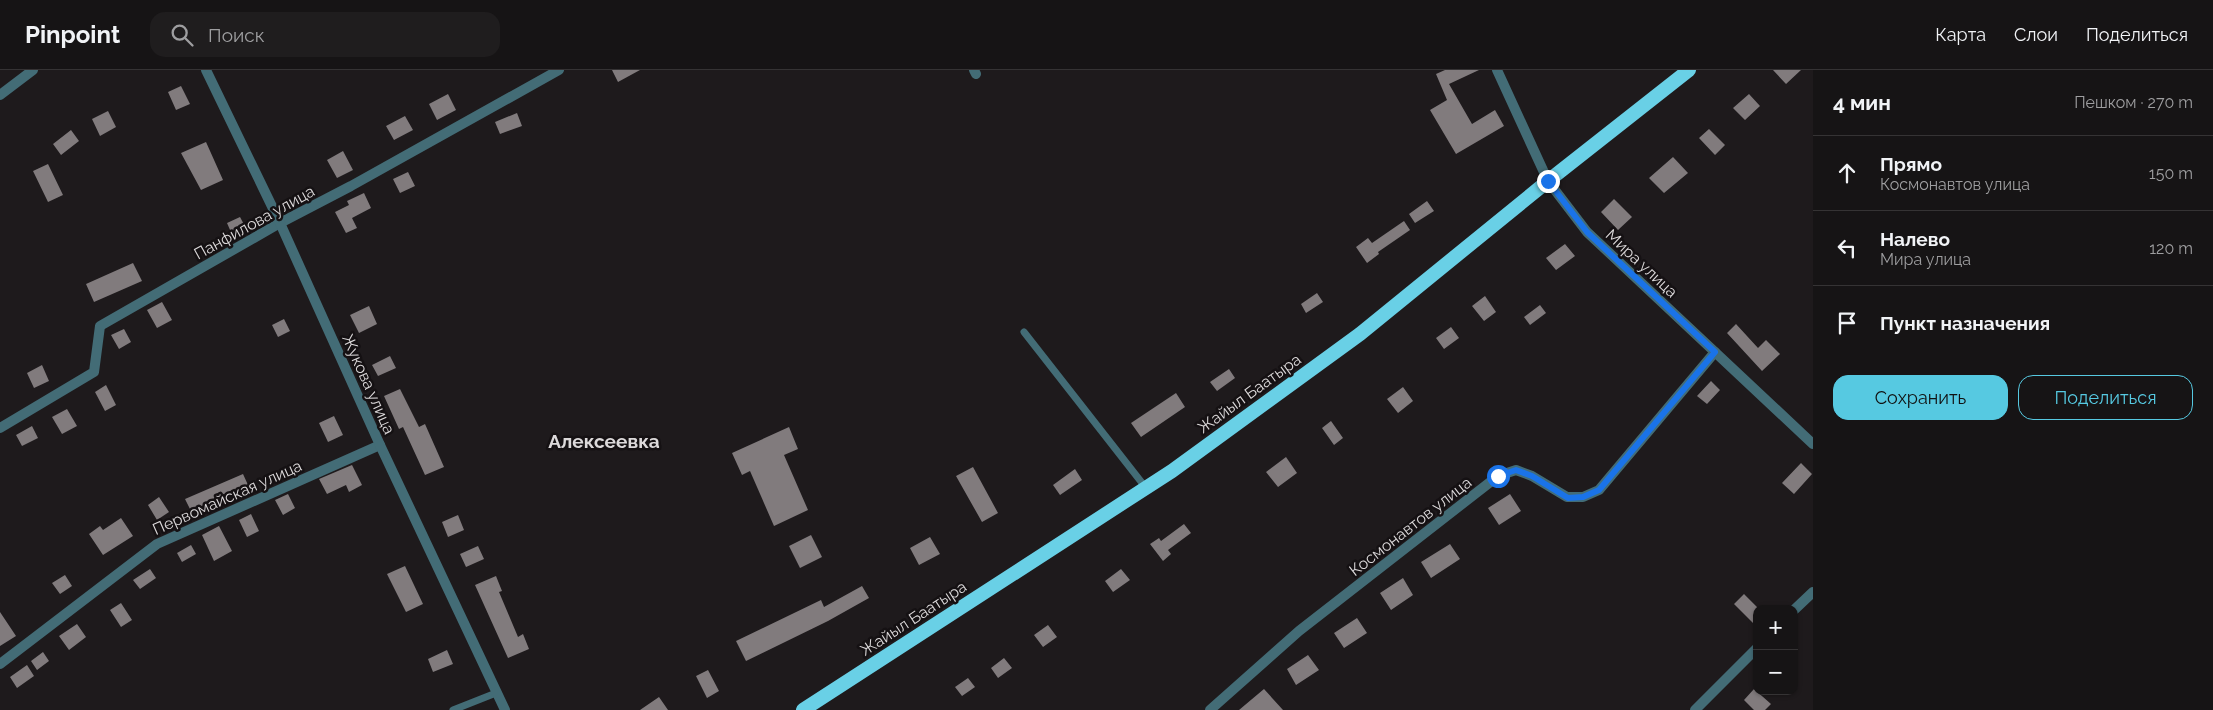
<!DOCTYPE html>
<html lang="ru">
<meta charset="utf-8">
<style>
body{margin:0;font-family:Raleway,sans-serif;background:#1f1d1e;color:#f1f3f6}
.controls{position:absolute;right:15px;bottom:15px;display:grid;overflow:hidden;border-radius:10px;box-shadow:0 1px 4px #0004}
.controls button{width:45px;height:45px;display:grid;place-items:center;padding:0;border:0;border-bottom:1px solid #353334;background:#161415;color:#f1f3f6;font:25px sans-serif}
.stop{position:absolute;width:15px;height:15px;margin:-11px;border:4px solid #1a73e8;border-radius:50%;background:#fff}
.stop.end{background:#1a73e8;border-color:#fff;box-shadow:0 1px 5px #0008}
.list{margin:0;padding:0;list-style:none}
h2{display:flex;justify-content:space-between;align-items:center;height:65px;margin:0;padding:0 20px;font-size:21px}
h2 small{font-size:16px;font-weight:400;color:#9e9ea0}
.list li{display:grid;grid-template-columns:32px 1fr auto;gap:15px;align-items:center;box-sizing:border-box;height:75px;padding:0 20px;border-top:1px solid #353334}
.list b{display:block;font-size:19px;white-space:nowrap}
.list p{margin:0;font-size:16px;white-space:nowrap;color:#9e9ea0}
.list em{font-size:16px;font-style:normal;color:#9e9ea0}
.actions{display:flex;gap:10px;padding:15px 20px}
.actions a{flex:1;padding:11px 0;border:1px solid #56c9e1;border-radius:15px;text-align:center;font-size:18px;color:#56c9e1}
.actions .main{background:#56c9e1;color:#111}
.icon{flex:none;width:28px;height:28px;fill:none;stroke:currentColor;stroke-width:2;stroke-linecap:round;stroke-linejoin:round}
.map{position:relative;flex:none;width:1813px;height:640px;overflow:hidden}
header{display:flex;align-items:center;gap:30px;box-sizing:border-box;height:70px;padding:0 25px;background:#161415;border-bottom:1px solid #353334}
header strong{font-size:24px}
nav{display:flex;gap:28px;margin-inline-start:auto;font-size:18px}
.search{width:350px;height:45px;background:#1f1d1e;display:flex;align-items:center;gap:12px;box-sizing:border-box;padding:0 18px;border-radius:15px;color:#9e9ea0;font-size:19px}
main{display:flex}
aside{flex:1;background:#161415}
.map>svg:first-child{display:block}
.building{fill:#817b7d}
.lines{fill:none;stroke-linecap:round;stroke-linejoin:round}
.service{stroke:#436c76;stroke-width:7}
.minor{stroke:#436c76;stroke-width:10}
.tertiary{stroke:#436c76;stroke-width:10}
.trunk{stroke:#69d0e6;stroke-width:14}
.route{stroke:#1a73e8;stroke-width:6}
.labels{text-anchor:middle;stroke-width:5;stroke-linejoin:round;paint-order:stroke}
.street-label{font-size:16px;fill:#dcd9da;stroke:#151113}
.quarter-label{font-size:19px;font-weight:bold;fill:#dcd9da;stroke:#151113}
</style>
<header>
<strong>Pinpoint</strong>
<div class="search"><svg class="icon" aria-label="search" viewBox="0 0 24 24"><circle cx="10" cy="10" r="6"/><path d="M15 15l6 6"/></svg>Поиск</div>
<nav><a>Карта</a><a>Слои</a><a>Поделиться</a></nav>
</header>
<main>
<div class="map">
<svg width="1813" height="640" viewBox="0 0 1813 640">
<rect width="100%" height="100%" fill="#1e1a1c"/>
<!-- building -->
<path class="building" d="M612 0H640L618 12Z
M1445 0H1479L1449 14 1472 54 1495 40 1504 56 1456 84 1430 40 1447 30 1436 4Z
M1773 0H1801L1786 14Z
M181 16 190 34 176 40 168 22Z
M448 24 456 40 437 50 429 34Z
M1749 24 1760 36 1745 50 1733 38Z
M108 41 116 57 100 66 92 49Z
M517 43 522 56 500 64 495 52Z
M405 46 413 60 394 70 386 56Z
M1709 59 1725 75 1715 85 1699 68Z
M71 60 79 71 61 85 53 74Z
M206 72 223 110 201 120 181 83Z
M343 81 353 100 337 108 327 90Z
M1673 87 1688 103 1664 123 1649 108Z
M48 94 63 125 48 132 33 101Z
M408 102 415 116 400 123 393 109Z
M364 123 371 138 352 148 357 158 346 163 335 142 349 135 347 131Z
M1614 129 1632 147 1618 160 1601 142Z
M1427 131 1434 141 1415 153 1409 144Z
M240 147 248 162 234 169 227 153Z
M1404 151 1410 160 1378 182 1379 184 1367 193 1356 177 1368 168 1372 173Z
M1565 174 1575 186 1556 200 1546 188Z
M133 193 142 211 94 232 86 214Z
M1317 223 1323 232 1306 243 1301 234Z
M1485 226 1496 242 1484 251 1472 236Z
M162 232 172 250 157 258 147 240Z
M1540 235 1546 243 1530 255 1524 247Z
M369 236 377 254 359 263 350 245Z
M284 249 290 261 278 267 272 255Z
M1736 254 1758 278 1766 270 1780 284 1762 301 1727 263Z
M1451 257 1459 268 1444 279 1436 268Z
M124 259 131 272 119 279 111 265Z
M390 286 396 298 378 306 372 295Z
M42 295 49 311 34 318 27 303Z
M1229 299 1235 308 1217 321 1210 312Z
M1711 311 1720 320 1707 334 1697 326Z
M106 315 116 335 105 341 95 322Z
M1403 317 1413 331 1398 343 1387 329Z
M400 319 419 357 425 354 444 397 425 405 403 357 399 359 384 326Z
M1176 323 1185 337 1141 367 1131 353Z
M67 339 77 356 62 364 52 347Z
M334 346 343 365 328 372 319 353Z
M1331 351 1343 368 1334 375 1322 358Z
M32 356 38 368 22 376 16 365Z
M789 357 798 379 784 385 808 440 774 456 750 401 742 405 732 383Z
M1286 387 1297 403 1278 417 1266 402Z
M1801 393 1812 404 1794 424 1782 413Z
M352 395 362 415 349 422 346 415 327 424 319 409Z
M973 397 998 443 982 452 956 406Z
M1075 399 1082 410 1060 425 1053 415Z
M243 404 248 415 191 441 185 429Z
M288 424 295 438 283 445 275 430Z
M1510 424 1521 441 1499 455 1488 438Z
M159 427 169 442 157 450 148 435Z
M251 444 259 461 247 467 239 450Z
M458 445 464 460 448 467 442 452Z
M121 448 133 466 103 485 89 464 100 456 103 460Z
M1184 454 1191 463 1168 480 1171 484 1163 491 1150 474 1159 468 1161 471Z
M219 456 232 481 214 491 202 465Z
M811 465 822 487 800 498 789 476Z
M930 467 940 484 919 495 910 478Z
M1450 474 1460 489 1431 508 1421 492Z
M191 475 196 484 182 492 177 483Z
M478 476 484 489 466 497 460 484Z
M405 496 423 534 406 542 387 504Z
M150 499 156 508 140 519 133 510Z
M1121 499 1130 510 1113 522 1105 511Z
M65 505 72 516 60 524 52 513Z
M496 506 502 521 499 522 518 567 523 564 529 579 508 588 475 515Z
M1403 508 1413 525 1391 540 1380 523Z
M862 516 869 528 828 551 746 591 736 571 821 530 824 537Z
M1744 524 1757 537V557L1734 534Z
M121 533 132 550 121 557 110 540Z
M0 542 16 566 0 576Z
M1357 548 1367 563 1344 578 1334 563Z
M77 554 86 567 69 580 59 566Z
M1048 555 1057 567 1043 577 1034 565Z
M447 580 453 594 433 602 428 589Z
M43 582 49 591 37 600 31 591Z
M1308 585 1319 600 1296 615 1287 599Z
M1004 588 1012 598 998 608 991 598Z
M27 595 34 606 17 618 10 607Z
M708 600 719 621 707 628 696 606Z
M968 608 975 617 962 626 955 617Z
M1264 619 1283 640H1239Z
M1754 619 1771 634 1765 640H1754L1744 630Z
M659 627 668 640H640Z"/>
<g class="lines">
<!-- service -->
<path class="service" d="M1024 262 1146 418
M453 640 496 623"/>
<!-- minor -->
<path class="minor" d="M974 0 976 4
M1497 0 1548 111
M0 25 33 0
M0 358 94 302 100 256 280 153 351 116 559 0
M1794 540 1813 522
M0 594 157 474 380 375
M1210 640 1299 561 1498 406 1516 400 1532 406 1567 427H1583L1599 420 1715 282
M1695 640 1757 578"/>
<!-- tertiary -->
<path class="tertiary" d="M206 0 280 153 380 375 505 640
M1548 111 1587 162 1813 374"/>
<!-- trunk -->
<path class="trunk" d="M803 640 1172 401 1360 264 1548 111 1689 0"/>
</g>
<g class="lines">
<!-- route -->
<path class="route" d="M1498 406 1516 400 1532 406 1568 428 1583 427 1599 420 1715 282 1587 162 1548 111"/>
</g>
<g class="labels">
<!-- street labels -->
<g class="street-label">
<text transform="translate(254 152) rotate(-29)" y="6">Панфилова улица</text>
<text transform="translate(1642 193) rotate(43)" y="6">Мира улица</text>
<text transform="translate(369 314) rotate(66)" y="6">Жукова улица</text>
<text transform="translate(1249 323) rotate(-36)" y="6">Жайыл Баатыра</text>
<text transform="translate(227 427) rotate(-24)" y="6">Первомайская улица</text>
<text transform="translate(1410 456) rotate(-38)" y="6">Космонавтов улица</text>
<text transform="translate(913 548) rotate(-33)" y="6">Жайыл Баатыра</text>
</g>
<!-- quarter labels -->
<g class="quarter-label">
<text x="604" y="378">Алексеевка</text>
</g>
</g>
</svg>
<div class="controls">
<button>+</button>
<button>−</button>
</div>
<div class="stop" style="left:1498px;top:406px"></div>
<div class="stop end" style="left:1548px;top:111px"></div>
</div>
<aside>
<h2>4 мин<small>Пешком · 270 m</small></h2>
<ul class="list">
<li><svg class="icon" aria-label="ahead" viewBox="0 0 24 24"><path d="M12 20V5M6 11l6-6 6 6"/></svg><div><b>Прямо</b><p>Космонавтов улица</p></div><em>150 m</em></li>
<li><svg class="icon" aria-label="left" viewBox="0 0 24 24"><path d="M17 20v-9H6M10 6l-5 5 5 5"/></svg><div><b>Налево</b><p>Мира улица</p></div><em>120 m</em></li>
<li><svg class="icon" aria-label="arrive" viewBox="0 0 24 24"><path d="M6 21V4h12l-3 4 3 4H6"/></svg><div><b>Пункт назначения</b></div></li>
</ul>
<div class="actions"><a class="main">Сохранить</a><a>Поделиться</a></div>
</aside>
</main>
